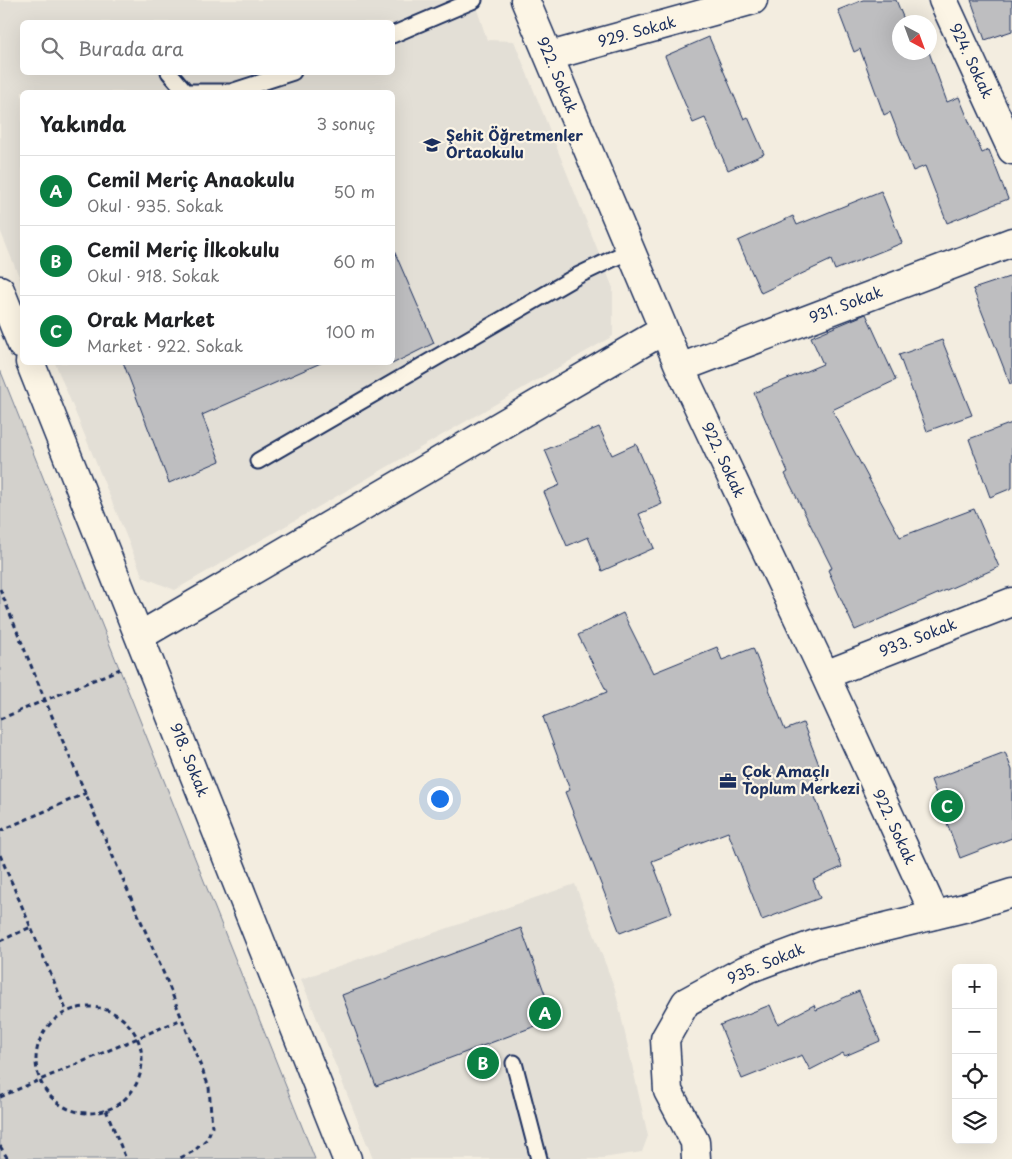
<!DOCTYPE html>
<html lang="tr">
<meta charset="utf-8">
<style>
body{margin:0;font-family:"Playpen Sans",sans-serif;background:#f6f6f6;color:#202124}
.controls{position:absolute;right:15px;bottom:15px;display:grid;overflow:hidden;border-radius:8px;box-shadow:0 5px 20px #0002}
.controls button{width:45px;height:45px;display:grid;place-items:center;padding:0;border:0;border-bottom:1px solid #e0e0e0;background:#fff;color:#202124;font:25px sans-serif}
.compass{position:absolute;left:892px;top:15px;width:45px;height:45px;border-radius:50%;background:#fff;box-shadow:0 5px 20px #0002;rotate:139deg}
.you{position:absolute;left:439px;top:798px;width:18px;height:18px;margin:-12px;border:4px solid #fff;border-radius:50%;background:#1a73e8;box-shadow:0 0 0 8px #1a73e833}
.badge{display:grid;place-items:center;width:32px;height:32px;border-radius:50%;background:#0b8043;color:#fff;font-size:16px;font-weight:700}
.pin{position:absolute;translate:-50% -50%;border:2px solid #fff;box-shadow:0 1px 5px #0006}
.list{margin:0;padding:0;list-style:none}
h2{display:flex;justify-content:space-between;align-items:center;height:65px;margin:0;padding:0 20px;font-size:21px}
h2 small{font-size:16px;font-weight:400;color:#757577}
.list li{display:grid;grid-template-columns:32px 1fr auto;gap:15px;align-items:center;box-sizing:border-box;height:70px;padding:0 20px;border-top:1px solid #e0e0e0}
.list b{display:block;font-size:19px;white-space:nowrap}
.list p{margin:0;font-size:16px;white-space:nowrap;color:#757577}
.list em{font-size:16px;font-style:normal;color:#757577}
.icon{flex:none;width:28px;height:28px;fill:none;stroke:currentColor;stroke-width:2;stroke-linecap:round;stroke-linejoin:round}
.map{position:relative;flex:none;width:1012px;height:1159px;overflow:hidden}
.search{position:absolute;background:#fff;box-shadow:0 5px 20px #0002;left:20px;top:20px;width:375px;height:55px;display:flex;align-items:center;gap:12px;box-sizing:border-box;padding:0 18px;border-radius:8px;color:#757577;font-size:19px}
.panel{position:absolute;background:#fff;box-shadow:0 5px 20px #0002;left:20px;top:90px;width:375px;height:275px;border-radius:8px}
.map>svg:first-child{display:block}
.built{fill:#e3dfd6;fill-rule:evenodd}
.green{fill:#d3d1cc;stroke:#778095}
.building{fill:#bebec0;stroke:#1b2f5e}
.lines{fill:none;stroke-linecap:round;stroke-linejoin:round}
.service-casing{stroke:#1b2f5e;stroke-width:19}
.minor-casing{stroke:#1b2f5e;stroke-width:31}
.path{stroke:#1b2f5e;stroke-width:3;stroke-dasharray:5 4;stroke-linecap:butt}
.service{stroke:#fcf5e5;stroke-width:15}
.minor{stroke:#fcf5e5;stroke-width:28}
.labels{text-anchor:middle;stroke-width:4.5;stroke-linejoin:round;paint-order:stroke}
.street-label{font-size:15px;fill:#1b2f5e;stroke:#fcf5e5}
.poi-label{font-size:15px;font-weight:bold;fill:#1b2f5e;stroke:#fcf5e5;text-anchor:start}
</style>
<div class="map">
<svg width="1012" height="1159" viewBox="0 0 1012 1159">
<rect width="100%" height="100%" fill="#f3ede0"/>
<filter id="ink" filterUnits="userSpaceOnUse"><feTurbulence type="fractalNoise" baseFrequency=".02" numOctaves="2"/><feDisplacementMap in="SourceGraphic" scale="10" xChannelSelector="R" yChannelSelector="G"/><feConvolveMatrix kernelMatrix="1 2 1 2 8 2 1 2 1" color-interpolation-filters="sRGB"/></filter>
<g filter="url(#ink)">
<!-- built -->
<path class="built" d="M0 0H474L487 40 514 41 613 288V336L175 590 143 577 55 363 392 362V92H22V284L0 230ZM22 22H392V72H22Z
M575 884 615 989 648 1136 642 1152 596 1159H373L301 979Z"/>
<!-- green -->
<path class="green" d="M0 372H1L315 1159H0Z"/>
<!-- building -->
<path class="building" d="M863 0H896L905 22H900V52H929L947 102 959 97 982 153 989 150 1008 199 947 223 925 166 913 171 890 112 884 115 860 49 854 52 838 10Z
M971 0H1012V31L985 40Z
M709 37 744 119 748 117 764 154 728 170 705 118 693 123 665 56Z
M881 191 902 243 835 270 831 260 761 293 738 241 793 216 797 225Z
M392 246 434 343 392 364Z
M1012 276V384H1010L973 289Z
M866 314 896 380 832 410 900 537 974 509 999 567 855 630 828 570 832 568 785 474 788 472 754 393 823 364 811 337Z
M942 340 972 415 927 431 899 355Z
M123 362H323L202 415 220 461 169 483Z
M1012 423V488L990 497 969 439Z
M599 427 612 455 636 444 662 504 639 514 654 548 602 571 588 537 567 546 544 492 560 485 545 450Z
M623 613 653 673 717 647 722 660 753 648 785 730 803 723 824 778 810 784 842 867 813 880 820 898 762 920 728 832 652 861 672 913 620 933 565 792 570 790 543 717 607 692 578 635Z
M1005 752 1012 770V838L960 858 931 780Z
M521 928 554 1019 376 1086 342 995Z
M859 991 880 1041 845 1056 843 1053 810 1070 802 1055 742 1079 720 1025 770 1005 778 1024 814 1005 816 1010Z"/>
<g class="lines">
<!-- service casing -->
<g class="service-casing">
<path id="service" d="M392 35 474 0
M169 72 186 92H231L293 72
M258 461 577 276 631 250
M514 1063 539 1159"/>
</g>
<!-- minor casing -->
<g class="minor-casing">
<path id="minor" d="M525 0 680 368 825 675 935 915
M943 0 1012 150
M550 56 753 0
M0 290 22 345
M30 362 347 1159
M680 368 1012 242
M140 636 664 330
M825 675 1012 602
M696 1159 695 1142 668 1091 665 1039 686 1002 745 970 815 944 964 908 1012 893"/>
</g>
<!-- path -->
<path class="path" d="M0 589 45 700 167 981 209 1087 212 1127 207 1139 194 1151 178 1159
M0 719 120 669
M0 831 86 793
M0 855 67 1012
M0 941 31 927
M36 1060a53 53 0 1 1 106 0a53 53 0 1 1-106 0Z
M0 1097 182 1019
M106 1110 126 1159
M0 1146 8 1159"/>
<!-- service -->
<use href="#service" class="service"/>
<!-- minor -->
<use href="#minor" class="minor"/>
</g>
</g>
<!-- icons -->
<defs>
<g id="school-bare" transform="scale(1.35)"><path d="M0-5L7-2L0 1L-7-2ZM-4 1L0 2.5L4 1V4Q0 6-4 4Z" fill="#1b2f5e" stroke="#fcf5e5" stroke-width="2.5" paint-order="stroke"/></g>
<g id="office-bare" transform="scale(1.35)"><path d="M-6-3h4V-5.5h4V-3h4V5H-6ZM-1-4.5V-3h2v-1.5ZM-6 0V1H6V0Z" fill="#1b2f5e" stroke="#fcf5e5" stroke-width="2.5" paint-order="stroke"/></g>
</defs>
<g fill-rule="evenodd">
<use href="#school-bare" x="432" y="145"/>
<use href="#office-bare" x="728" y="781"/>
</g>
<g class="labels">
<!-- street labels -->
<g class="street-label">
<text transform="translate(637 32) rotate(-15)" y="5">929. Sokak</text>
<text transform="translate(971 61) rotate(65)" y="5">924. Sokak</text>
<text transform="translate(557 75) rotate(67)" y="5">922. Sokak</text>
<text transform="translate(846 305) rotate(-21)" y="5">931. Sokak</text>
<text transform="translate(723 460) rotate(65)" y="5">922. Sokak</text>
<text transform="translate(918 638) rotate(-21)" y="5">933. Sokak</text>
<text transform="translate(189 760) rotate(68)" y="5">918. Sokak</text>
<text transform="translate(894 827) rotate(65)" y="5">922. Sokak</text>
<text transform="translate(766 964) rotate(-23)" y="5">935. Sokak</text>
</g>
<!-- poi labels -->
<g class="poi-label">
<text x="446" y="141">Şehit Öğretmenler<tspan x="446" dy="17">Ortaokulu</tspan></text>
<text x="742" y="777">Çok Amaçlı<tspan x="742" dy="17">Toplum Merkezi</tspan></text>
</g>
</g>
</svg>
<div class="controls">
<button>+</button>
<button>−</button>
<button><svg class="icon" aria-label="locate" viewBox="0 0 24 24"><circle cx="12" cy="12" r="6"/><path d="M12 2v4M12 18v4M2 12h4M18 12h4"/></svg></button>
<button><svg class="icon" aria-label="layers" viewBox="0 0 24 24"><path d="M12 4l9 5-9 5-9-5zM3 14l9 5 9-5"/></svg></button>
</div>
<svg class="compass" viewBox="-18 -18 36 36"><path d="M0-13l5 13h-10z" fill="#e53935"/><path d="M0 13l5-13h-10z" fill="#757577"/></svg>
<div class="you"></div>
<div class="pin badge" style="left:545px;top:1013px">A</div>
<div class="pin badge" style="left:483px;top:1063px">B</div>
<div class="pin badge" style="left:947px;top:806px">C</div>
<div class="search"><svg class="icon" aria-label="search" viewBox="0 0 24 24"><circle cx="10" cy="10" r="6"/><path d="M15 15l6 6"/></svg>Burada ara</div>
<section class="panel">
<h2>Yakında<small>3 sonuç</small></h2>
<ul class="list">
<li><span class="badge">A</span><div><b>Cemil Meriç Anaokulu</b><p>Okul · 935. Sokak</p></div><em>50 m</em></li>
<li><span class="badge">B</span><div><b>Cemil Meriç İlkokulu</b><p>Okul · 918. Sokak</p></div><em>60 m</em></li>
<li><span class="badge">C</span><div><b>Orak Market</b><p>Market · 922. Sokak</p></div><em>100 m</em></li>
</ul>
</section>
</div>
